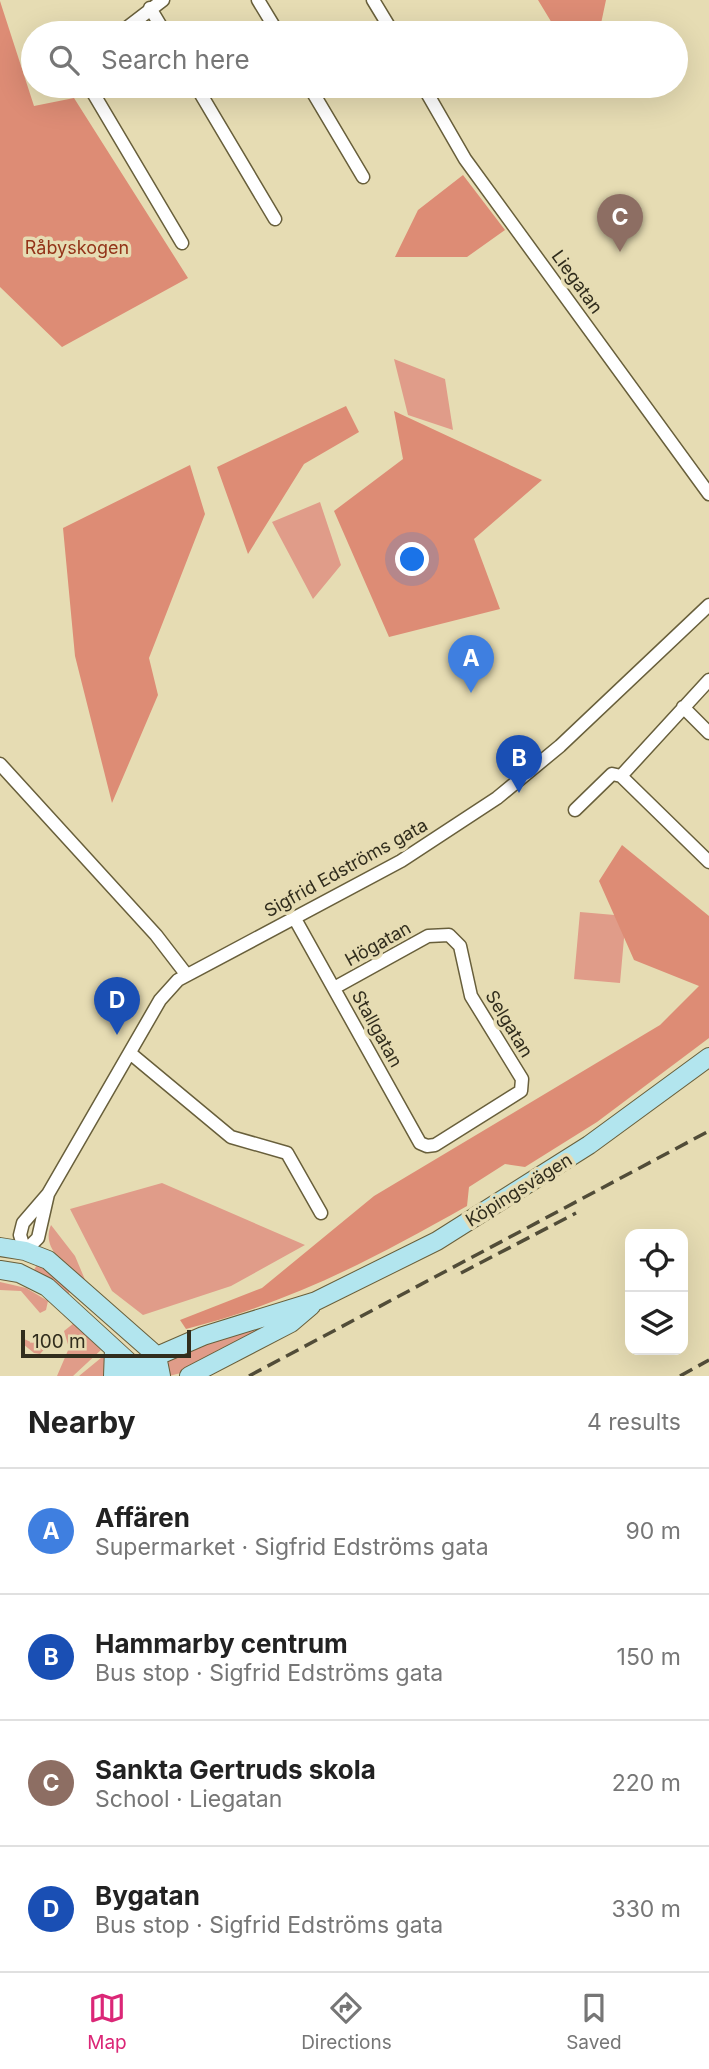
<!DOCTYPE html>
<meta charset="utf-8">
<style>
body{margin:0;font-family:Inter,sans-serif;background:#f2f2f2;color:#222}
.controls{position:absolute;right:21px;bottom:21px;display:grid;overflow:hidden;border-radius:14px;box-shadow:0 7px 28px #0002}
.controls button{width:63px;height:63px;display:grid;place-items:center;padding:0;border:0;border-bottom:2px solid #e0e0e0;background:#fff;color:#222;font:35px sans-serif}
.scale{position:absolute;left:21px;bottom:18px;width:170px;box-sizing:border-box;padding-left:7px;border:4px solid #312d1d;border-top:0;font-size:19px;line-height:24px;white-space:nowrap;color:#312d1d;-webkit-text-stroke:5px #e6dcb3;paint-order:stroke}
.you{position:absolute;left:413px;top:560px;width:24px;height:24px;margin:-18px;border:5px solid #fff;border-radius:50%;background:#1a73e8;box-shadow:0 0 0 10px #1a73e833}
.badge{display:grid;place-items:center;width:46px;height:46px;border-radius:50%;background:#db2777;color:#fff;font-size:23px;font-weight:700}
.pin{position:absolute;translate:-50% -58px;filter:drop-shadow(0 2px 4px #0008)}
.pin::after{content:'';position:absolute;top:37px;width:24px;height:21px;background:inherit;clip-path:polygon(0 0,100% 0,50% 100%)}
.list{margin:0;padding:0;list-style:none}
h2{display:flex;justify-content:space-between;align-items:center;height:91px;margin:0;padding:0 28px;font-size:30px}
h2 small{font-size:23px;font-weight:400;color:#767676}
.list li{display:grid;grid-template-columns:46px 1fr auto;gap:21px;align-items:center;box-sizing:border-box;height:126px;padding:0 28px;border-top:2px solid #e0e0e0}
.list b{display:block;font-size:26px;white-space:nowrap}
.list p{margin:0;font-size:23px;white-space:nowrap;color:#767676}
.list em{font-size:23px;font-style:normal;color:#767676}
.icon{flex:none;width:38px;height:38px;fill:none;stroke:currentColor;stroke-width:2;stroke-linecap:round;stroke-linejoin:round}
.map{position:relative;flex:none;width:709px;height:1376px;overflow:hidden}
.search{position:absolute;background:#fff;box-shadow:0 7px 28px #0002;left:21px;right:21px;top:21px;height:77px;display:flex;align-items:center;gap:18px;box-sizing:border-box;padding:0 24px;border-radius:38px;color:#767676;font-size:26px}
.sheet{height:595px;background:#fff}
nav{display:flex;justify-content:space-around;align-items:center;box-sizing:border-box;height:98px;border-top:2px solid #e0e0e0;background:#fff;font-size:19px;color:#767676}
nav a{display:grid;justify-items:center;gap:4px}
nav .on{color:#db2777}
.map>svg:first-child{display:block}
.green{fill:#e09c89}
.forest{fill:#dd8c75}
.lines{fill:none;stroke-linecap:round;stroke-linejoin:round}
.minor-casing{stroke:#685f3b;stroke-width:15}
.secondary-casing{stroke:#685f3b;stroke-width:20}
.minor{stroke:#fff;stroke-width:12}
.secondary{stroke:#b2e5ee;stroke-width:18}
.rail{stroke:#514c38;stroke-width:3.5;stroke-dasharray:14 7;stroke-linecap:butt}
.labels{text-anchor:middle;stroke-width:7;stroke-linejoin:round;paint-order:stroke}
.park-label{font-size:18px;fill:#933318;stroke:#e6dcb3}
.street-label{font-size:18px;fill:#312d1d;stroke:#e6dcb3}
</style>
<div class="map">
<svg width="709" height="1376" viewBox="0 0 709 1376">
<rect width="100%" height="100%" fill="#e6dcb3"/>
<!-- green -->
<path class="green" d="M394 359 445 379 453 430 408 415Z
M320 502 341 565 313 599 272 522Z
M580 912 626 916 620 983 574 979Z
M162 1183 305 1245 231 1286 143 1315 112 1291 70 1209Z
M51 1225 75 1256 86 1282C70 1267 40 1251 51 1225Z
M38 1263 70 1291 68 1296 34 1270Z
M0 1282 26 1288 48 1301 46 1310 40 1313 21 1291 0 1290Z
M291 1313 185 1372 169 1376 165 1357Z
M74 1323 101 1350 73 1376H57L69 1348 64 1331Z
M41 1337 48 1345 40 1354 34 1353 23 1344 24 1339 33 1343Z
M107 1353V1376H79Z"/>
<!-- forest -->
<path class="forest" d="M538 0H606L599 33H558Z
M0 1 34 106 74 98 188 278 62 347 0 287Z
M463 175 505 230 467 257H395L418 210Z
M346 406 359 432 304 464 248 554 217 467Z
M394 411 542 480 474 539 500 609 389 637 334 511 403 459Z
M190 465 205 514 149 658 158 695 112 803 75 656 63 528Z
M622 845 709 916V1038L597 1122 525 1167 505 1164 469 1187 467 1206C371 1260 294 1301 186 1329L180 1320 262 1288 374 1196 660 1025 699 986 634 960 599 881Z"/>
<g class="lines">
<!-- minor casing -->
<g class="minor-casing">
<path id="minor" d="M258 0 278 33
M373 0 393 33
M150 8 165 33
M120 33 163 0
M89 86 182 243
M196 86 275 219
M309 86 363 177
M423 86 465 159 709 494
M683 707 709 733
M0 764 156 935 186 974
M621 776 709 680
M621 776 709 862
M575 810 612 774 621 776
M295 919 420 1143 427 1146 435 1145 521 1091 522 1079 471 996 460 946 449 935 428 936 334 988
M130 1053 231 1137 287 1153 321 1213
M48 1194 38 1238 25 1251 20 1235 23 1223 48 1194 160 1000 178 980 401 861 497 798 560 746 709 605"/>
</g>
<!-- secondary casing -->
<g class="secondary-casing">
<path id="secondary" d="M0 1247 25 1251 48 1260 157 1356 161 1376
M0 1270 19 1273 47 1287 144 1376
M113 1376 114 1349
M125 1376 157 1356 203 1336 316 1301 437 1241 589 1145 709 1057
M189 1376 291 1323 311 1306"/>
</g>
<!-- minor -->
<use href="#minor" class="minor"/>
<!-- secondary -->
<use href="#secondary" class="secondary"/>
<!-- rail -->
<path class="rail" d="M461 1273 576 1213
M249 1376 709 1131
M680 1376 709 1360"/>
</g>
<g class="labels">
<!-- park labels -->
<g class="park-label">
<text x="77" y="254">Råbyskogen</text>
</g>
<!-- street labels -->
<g class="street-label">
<text transform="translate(577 282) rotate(54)" y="6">Liegatan</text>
<text transform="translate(346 868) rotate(-29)" y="6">Sigfrid Edströms gata</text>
<text transform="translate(378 944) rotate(-29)" y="6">Högatan</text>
<text transform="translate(509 1024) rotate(59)" y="6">Selgatan</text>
<text transform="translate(377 1029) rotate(61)" y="6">Stallgatan</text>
<text transform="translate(519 1190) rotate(-32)" y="6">Köpingsvägen</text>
</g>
</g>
</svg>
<div class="controls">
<button><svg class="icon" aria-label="locate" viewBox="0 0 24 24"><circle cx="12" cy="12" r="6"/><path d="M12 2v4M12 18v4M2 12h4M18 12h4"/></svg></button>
<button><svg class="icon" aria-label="layers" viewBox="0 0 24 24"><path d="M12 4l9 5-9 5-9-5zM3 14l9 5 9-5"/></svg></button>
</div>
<div class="scale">100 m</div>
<div class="you"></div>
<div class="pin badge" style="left:471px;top:693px;background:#3f7fe0">A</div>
<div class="pin badge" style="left:519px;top:793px;background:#1a4fb4">B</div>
<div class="pin badge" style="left:620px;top:252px;background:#8d6e63">C</div>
<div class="pin badge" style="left:117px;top:1035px;background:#1a4fb4">D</div>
<div class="search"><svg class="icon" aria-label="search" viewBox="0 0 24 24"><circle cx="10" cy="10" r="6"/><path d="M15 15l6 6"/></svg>Search here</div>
</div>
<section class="sheet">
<h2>Nearby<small>4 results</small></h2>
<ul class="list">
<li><span class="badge" style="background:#3f7fe0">A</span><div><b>Affären</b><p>Supermarket · Sigfrid Edströms gata</p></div><em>90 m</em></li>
<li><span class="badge" style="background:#1a4fb4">B</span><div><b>Hammarby centrum</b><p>Bus stop · Sigfrid Edströms gata</p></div><em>150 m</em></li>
<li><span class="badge" style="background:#8d6e63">C</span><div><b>Sankta Gertruds skola</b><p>School · Liegatan</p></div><em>220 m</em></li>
<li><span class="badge" style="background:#1a4fb4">D</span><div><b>Bygatan</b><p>Bus stop · Sigfrid Edströms gata</p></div><em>330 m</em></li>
</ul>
</section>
<nav>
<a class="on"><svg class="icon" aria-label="map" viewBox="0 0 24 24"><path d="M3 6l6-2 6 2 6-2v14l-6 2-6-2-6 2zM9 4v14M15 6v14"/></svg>Map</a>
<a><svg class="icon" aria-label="directions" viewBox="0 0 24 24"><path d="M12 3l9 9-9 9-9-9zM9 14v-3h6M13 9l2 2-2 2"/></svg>Directions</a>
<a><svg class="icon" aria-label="saved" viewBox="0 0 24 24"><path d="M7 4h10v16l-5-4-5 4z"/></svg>Saved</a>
</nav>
